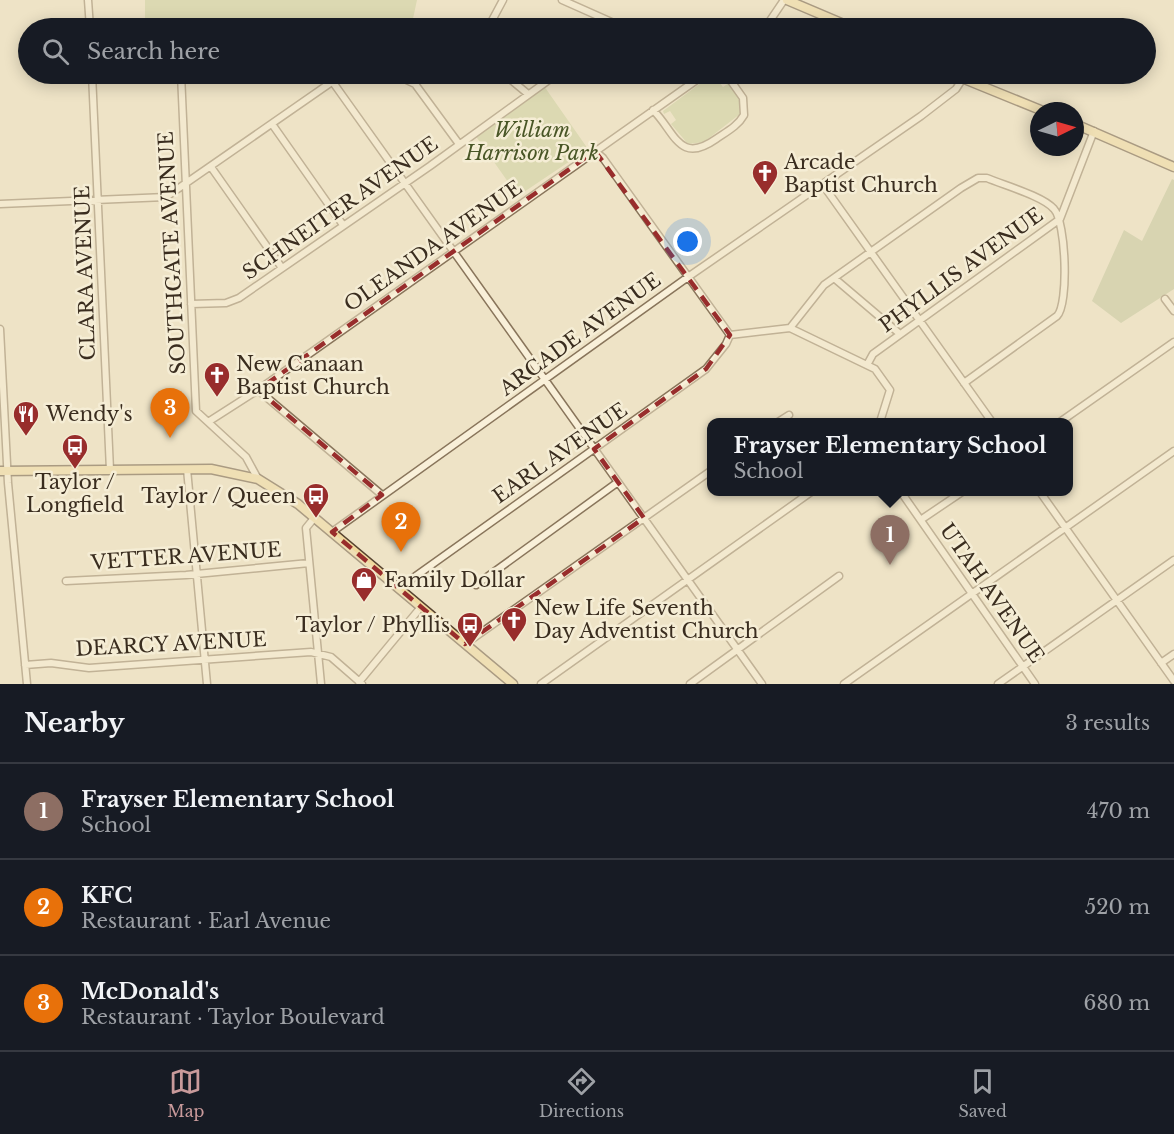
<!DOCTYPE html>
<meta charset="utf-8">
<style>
body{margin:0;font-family:"Libre Baskerville",serif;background:#242831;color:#f1f3f6}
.compass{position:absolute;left:1030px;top:102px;width:54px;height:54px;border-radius:50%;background:#171b24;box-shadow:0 3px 15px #0003;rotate:85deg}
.you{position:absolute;left:688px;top:242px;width:21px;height:21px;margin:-15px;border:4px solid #fff;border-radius:50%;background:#1a73e8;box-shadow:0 0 0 9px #1a73e833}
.badge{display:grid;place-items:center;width:39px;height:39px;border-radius:50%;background:#c99a9b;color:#fff;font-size:20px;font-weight:700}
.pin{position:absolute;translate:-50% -50px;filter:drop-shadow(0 2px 3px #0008)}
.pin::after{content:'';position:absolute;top:32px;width:21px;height:18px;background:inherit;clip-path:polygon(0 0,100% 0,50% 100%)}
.popup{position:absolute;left:707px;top:418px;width:366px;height:78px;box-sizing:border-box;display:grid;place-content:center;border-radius:12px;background:#171b24;filter:drop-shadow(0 2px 4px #0005);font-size:20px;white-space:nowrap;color:#9ea1a6}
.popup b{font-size:22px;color:#f1f3f6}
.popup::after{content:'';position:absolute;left:50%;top:100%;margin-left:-12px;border:12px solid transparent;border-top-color:#171b24}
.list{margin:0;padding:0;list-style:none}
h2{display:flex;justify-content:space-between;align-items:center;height:78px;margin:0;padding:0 24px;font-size:26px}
h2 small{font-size:20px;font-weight:400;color:#9ea1a6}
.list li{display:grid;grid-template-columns:39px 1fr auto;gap:18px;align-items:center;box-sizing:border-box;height:96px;padding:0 24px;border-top:2px solid #363941}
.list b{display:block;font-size:22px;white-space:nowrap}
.list p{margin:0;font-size:20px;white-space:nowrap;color:#9ea1a6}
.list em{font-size:20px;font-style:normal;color:#9ea1a6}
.icon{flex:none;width:33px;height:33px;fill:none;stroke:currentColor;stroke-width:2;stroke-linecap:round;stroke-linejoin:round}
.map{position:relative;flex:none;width:1174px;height:684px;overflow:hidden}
.search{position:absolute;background:#171b24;box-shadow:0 3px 15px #0003;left:18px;right:18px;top:18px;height:66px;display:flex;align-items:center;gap:15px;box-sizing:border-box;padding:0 21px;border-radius:33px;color:#9ea1a6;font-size:22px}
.sheet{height:366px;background:#171b24}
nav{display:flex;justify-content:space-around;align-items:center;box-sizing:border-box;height:84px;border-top:2px solid #363941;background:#171b24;font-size:16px;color:#9ea1a6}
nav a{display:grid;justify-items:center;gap:3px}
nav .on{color:#c99a9b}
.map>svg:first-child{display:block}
.green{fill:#c5cc99}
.cemetery{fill:#bcc198}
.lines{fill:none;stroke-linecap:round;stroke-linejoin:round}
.minor-casing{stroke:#89755b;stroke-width:9}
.major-casing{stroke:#574330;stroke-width:11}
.minor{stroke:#f9f0d9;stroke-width:6}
.major{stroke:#f0d99e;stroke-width:8}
.marked{fill:none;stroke:#982d2c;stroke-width:4.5;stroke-dasharray:12 8;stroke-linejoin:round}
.labels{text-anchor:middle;stroke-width:5;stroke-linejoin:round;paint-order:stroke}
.park-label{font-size:20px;font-style:italic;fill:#495626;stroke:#f5edd5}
.poi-label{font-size:20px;fill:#3a2d1f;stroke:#f5edd5;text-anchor:start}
.street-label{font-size:20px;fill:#3a2d1f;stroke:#f5edd5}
</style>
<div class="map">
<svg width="1174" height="684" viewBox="0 0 1174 684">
<rect width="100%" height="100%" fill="#eee3c6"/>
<!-- green -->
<path class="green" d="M145 0H417L411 28H145Z
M713 74H722L716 78 723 87 729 83 739 97 740 114 704 142 688 144 671 124 676 120 670 111 664 114 663 111Z
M544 86 588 149 518 196 475 135Z"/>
<!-- cemetery -->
<path class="cemetery" d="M1172 179 1174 180V289L1121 323 1092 301 1124 230 1142 241Z"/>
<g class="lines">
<!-- minor casing -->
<g class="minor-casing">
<path id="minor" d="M88 0 90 28
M562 0 625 28
M488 28 503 0
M765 28 784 0
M92 74 110 470
M181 74 196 411 246 457 258 479
M327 74 762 684
M394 74 415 84 459 144
M504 74 528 94
M653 110C675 132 679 165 716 139 726 132 738 126 744 115L743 98 726 74
M272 124 343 225
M595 151 603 158 730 335
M211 167 282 268
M823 185 992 422
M0 204 166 197 336 79 383 74
M834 278 900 334
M1165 299 1174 311
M191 304 226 303 239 298 430 166 557 74
M790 328 824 285 961 188 978 178H987C1003 185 1043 196 1054 209 1066 222 1069 304 1057 316L964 383
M0 329 8 483 27 684
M730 335 790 328 875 369 890 390 880 422
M867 365 873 354 1060 219 1094 131
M258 390 382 495
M208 422 258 390 705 74
M778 422 789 415
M1060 422 1174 342
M187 469 207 684
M901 492 1035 684
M1040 492 1174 681
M315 517 306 528 321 684
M922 519 962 492
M332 532 688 277 921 116 956 89 963 78
M66 581 186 575 309 563
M476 585 618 482
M399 588 706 369 726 344 730 335
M465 644 712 470
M1161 663 1174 654
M25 665 51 663 89 668 311 652 331 657 362 684
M359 682 421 607
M541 684 811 492
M690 684 839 576
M844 684 1174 451
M998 684 1174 560"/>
</g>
<!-- major casing -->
<g class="major-casing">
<path id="major" d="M787 0 853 28
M952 74 1043 111
M1075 124 1174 167
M0 471 211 469 258 479 298 504 513 684"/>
</g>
<!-- minor -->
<use href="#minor" class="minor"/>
<!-- major -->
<use href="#major" class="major"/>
</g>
<!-- marked area -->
<path d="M0 0H1174V684H0ZM595 151 730 335 706 369 594 449 644 518 465 644 332 532 382 495 258 390Z" fill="#eee3c6" fill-opacity=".55" fill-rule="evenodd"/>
<path class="marked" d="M595 151 730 335 706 369 594 449 644 518 465 644 332 532 382 495 258 390Z"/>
<!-- icons -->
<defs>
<g id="church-pin" transform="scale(1.35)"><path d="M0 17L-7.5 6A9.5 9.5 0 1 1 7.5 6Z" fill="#982d2c" stroke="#f5edd5"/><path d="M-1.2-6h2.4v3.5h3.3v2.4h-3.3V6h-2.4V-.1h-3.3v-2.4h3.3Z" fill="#fff"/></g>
<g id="restaurant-pin" transform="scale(1.35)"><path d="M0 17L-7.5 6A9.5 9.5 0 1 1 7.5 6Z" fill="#982d2c" stroke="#f5edd5"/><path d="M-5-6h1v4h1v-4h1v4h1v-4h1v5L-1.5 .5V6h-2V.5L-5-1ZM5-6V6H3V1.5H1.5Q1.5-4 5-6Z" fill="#fff"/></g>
<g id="bus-pin" transform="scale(1.35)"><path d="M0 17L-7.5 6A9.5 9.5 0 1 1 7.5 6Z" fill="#982d2c" stroke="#f5edd5"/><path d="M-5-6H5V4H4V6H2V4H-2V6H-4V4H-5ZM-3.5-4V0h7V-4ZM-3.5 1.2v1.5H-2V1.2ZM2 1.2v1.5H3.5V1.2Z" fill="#fff"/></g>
<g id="shop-pin" transform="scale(1.35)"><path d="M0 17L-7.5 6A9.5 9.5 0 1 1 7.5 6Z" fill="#982d2c" stroke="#f5edd5"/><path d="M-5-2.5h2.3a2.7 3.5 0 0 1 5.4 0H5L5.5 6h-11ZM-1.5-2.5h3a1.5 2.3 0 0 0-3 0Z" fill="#fff"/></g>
</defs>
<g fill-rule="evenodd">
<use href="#church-pin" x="765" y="173"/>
<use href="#church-pin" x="217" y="375"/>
<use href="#restaurant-pin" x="26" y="414"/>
<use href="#bus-pin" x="75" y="447"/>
<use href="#bus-pin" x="316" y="496"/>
<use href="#shop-pin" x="364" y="580"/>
<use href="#church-pin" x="514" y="620"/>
<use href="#bus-pin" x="470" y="625"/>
</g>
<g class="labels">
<!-- park labels -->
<g class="park-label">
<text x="532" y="137">William<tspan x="532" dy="23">Harrison Park</tspan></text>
</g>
<!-- poi labels -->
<g class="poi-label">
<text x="784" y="169">Arcade<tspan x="784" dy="23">Baptist Church</tspan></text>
<text x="236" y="371">New Canaan<tspan x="236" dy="23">Baptist Church</tspan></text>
<text x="46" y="421">Wendy's</text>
<text x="75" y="489" text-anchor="middle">Taylor /<tspan x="75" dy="23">Longfield</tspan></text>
<text x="296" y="503" text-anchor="end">Taylor / Queen</text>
<text x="384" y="587">Family Dollar</text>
<text x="534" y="615">New Life Seventh<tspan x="534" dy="23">Day Adventist Church</tspan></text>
<text x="450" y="632" text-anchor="end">Taylor / Phyllis</text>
</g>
<!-- street labels -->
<g class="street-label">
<text transform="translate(340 208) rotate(-35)" y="7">SCHNEITER AVENUE</text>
<text transform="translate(433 246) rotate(-35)" y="7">OLEANDA AVENUE</text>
<text transform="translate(172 253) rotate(-93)" y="7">SOUTHGATE AVENUE</text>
<text transform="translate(961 270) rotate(-36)" y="7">PHYLLIS AVENUE</text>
<text transform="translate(85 273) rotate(-92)" y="7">CLARA AVENUE</text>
<text transform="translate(580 334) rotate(-36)" y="7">ARCADE AVENUE</text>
<text transform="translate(560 453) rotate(-35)" y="7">EARL AVENUE</text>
<text transform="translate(186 556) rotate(-4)" y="7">VETTER AVENUE</text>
<text transform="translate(992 593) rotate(55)" y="7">UTAH AVENUE</text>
<text transform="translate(171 644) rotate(-3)" y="7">DEARCY AVENUE</text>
</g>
</g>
</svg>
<svg class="compass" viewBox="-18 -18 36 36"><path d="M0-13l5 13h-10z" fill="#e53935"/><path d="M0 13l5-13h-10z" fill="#9ea1a6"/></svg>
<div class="you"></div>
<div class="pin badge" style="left:890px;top:565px;background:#8d6e63">1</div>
<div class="popup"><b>Frayser Elementary School</b>School</div>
<div class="pin badge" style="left:401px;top:552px;background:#e8710a">2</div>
<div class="pin badge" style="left:170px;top:438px;background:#e8710a">3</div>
<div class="search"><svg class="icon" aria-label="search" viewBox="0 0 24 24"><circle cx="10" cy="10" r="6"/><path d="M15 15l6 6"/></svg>Search here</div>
</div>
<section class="sheet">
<h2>Nearby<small>3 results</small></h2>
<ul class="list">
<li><span class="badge" style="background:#8d6e63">1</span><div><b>Frayser Elementary School</b><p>School</p></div><em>470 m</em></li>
<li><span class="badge" style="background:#e8710a">2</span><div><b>KFC</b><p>Restaurant · Earl Avenue</p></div><em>520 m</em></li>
<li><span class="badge" style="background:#e8710a">3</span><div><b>McDonald's</b><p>Restaurant · Taylor Boulevard</p></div><em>680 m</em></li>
</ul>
</section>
<nav>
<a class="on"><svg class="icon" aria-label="map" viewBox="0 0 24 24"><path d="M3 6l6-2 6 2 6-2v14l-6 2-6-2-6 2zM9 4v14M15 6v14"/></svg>Map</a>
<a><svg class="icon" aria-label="directions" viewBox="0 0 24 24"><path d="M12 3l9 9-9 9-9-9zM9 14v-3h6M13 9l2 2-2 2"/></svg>Directions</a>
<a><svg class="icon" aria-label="saved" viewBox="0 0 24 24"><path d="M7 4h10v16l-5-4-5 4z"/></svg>Saved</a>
</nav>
